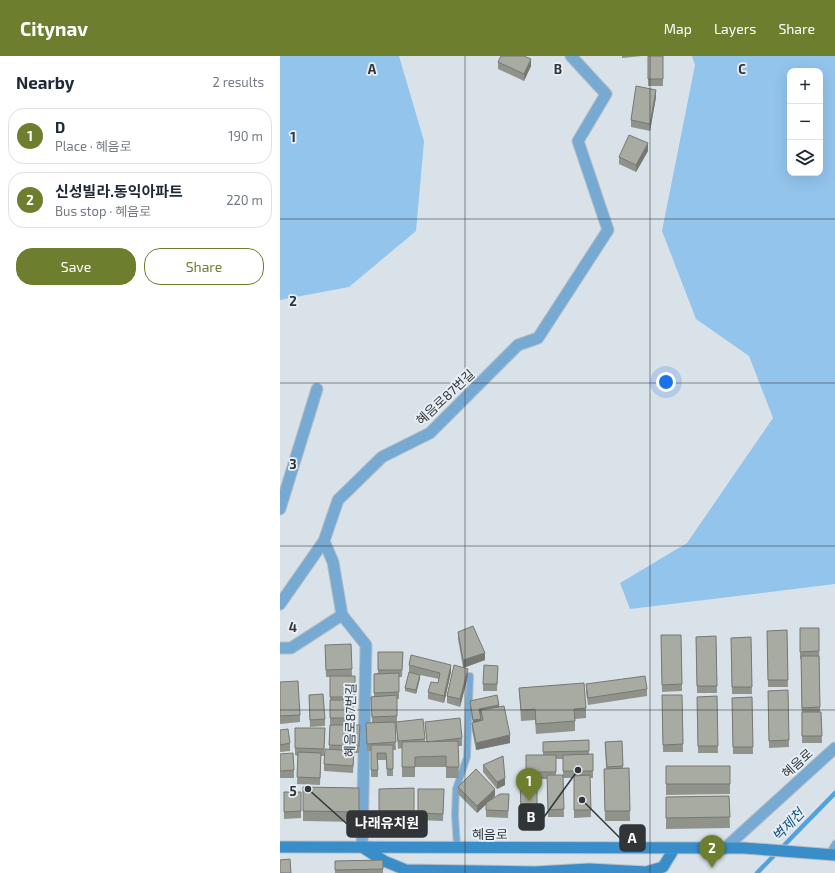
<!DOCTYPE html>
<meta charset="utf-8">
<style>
body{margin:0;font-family:"Exo 2","Noto Sans KR",sans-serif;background:#f6f6f7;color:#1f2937}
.controls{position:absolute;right:12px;top:12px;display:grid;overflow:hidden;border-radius:8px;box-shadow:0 4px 16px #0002}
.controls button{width:36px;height:36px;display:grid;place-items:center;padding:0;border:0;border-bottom:1px solid #e0e1e3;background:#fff;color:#1f2937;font:20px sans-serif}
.you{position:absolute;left:386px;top:326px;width:14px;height:14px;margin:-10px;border:3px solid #fff;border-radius:50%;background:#1a73e8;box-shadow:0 0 0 6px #1a73e833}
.badge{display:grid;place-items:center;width:26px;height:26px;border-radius:50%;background:#6d7f2f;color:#fff;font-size:13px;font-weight:700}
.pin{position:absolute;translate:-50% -33px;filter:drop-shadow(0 1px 2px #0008)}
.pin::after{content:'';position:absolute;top:21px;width:14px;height:12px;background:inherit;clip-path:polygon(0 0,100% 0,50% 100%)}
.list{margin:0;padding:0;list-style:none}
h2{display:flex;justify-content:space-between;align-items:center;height:52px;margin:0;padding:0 16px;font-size:17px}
h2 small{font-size:13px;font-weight:400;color:#747a83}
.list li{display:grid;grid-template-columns:26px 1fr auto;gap:12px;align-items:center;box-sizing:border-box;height:56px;margin:0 8px 8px;padding:0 8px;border:1px solid #e0e1e3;border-radius:16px}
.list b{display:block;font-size:15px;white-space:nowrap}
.list p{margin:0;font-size:13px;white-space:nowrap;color:#747a83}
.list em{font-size:13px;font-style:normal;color:#747a83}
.actions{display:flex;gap:8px;padding:12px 16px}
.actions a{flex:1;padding:9px 0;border:1px solid #6d7f2f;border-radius:16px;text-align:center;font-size:14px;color:#6d7f2f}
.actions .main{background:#6d7f2f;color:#fff}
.icon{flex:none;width:22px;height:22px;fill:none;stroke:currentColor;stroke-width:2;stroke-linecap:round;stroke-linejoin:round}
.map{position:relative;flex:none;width:555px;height:817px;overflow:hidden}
header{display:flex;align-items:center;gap:24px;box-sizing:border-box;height:56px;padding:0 20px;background:#6d7f2f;color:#fff}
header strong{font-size:19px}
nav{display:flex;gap:22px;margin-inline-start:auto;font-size:14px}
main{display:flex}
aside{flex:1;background:#fff}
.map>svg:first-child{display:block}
.green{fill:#93c4ec;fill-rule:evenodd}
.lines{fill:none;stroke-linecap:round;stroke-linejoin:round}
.stream{stroke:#51a2dd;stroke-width:4.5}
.service-casing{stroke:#b8bfc6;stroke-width:8}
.minor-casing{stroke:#b8bfc6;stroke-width:13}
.secondary-casing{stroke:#b8bfc6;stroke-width:13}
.service{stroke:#77aad3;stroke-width:6}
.minor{stroke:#77aad3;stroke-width:11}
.secondary{stroke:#398dc9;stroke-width:11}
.wall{fill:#90938b;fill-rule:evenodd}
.shaded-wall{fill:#767871}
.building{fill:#a8aba2;stroke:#767871}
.grid{fill:none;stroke:#323538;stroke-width:1;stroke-opacity:0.55}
.labels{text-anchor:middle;stroke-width:3.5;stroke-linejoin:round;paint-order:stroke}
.street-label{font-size:13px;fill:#323538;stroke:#e7f0f7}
.water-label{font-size:14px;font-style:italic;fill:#165279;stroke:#e7f0f7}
.grid-label{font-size:13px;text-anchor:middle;font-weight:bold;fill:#323538;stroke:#e7f0f7;stroke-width:3.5;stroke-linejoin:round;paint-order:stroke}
.leader{fill:none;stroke:#323538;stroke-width:1.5}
.callout-dot{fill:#323538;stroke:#e7f0f7;stroke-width:1.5}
.callout{fill:#323538;stroke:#323538;stroke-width:1.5}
.callout-label{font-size:14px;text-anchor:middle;font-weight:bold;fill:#fff}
</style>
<header>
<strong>Citynav</strong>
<nav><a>Map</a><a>Layers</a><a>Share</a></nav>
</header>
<main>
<aside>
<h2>Nearby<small>2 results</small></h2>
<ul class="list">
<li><span class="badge">1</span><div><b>D</b><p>Place · 혜음로</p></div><em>190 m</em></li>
<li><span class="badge">2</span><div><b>신성빌라.동익아파트</b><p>Bus stop · 혜음로</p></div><em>220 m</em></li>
</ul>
<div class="actions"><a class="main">Save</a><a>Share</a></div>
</aside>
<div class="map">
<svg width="555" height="817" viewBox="0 0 555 817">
<rect width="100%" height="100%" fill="#dae2e9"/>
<!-- green -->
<path class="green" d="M0 0H119L144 85 136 175 69 231 0 244Z
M412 0H555V528L350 553 340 527 407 487 493 362 469 300 416 263 382 175 415 9ZM510 15H540V117H510Z"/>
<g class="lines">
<!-- stream -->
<path class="stream" d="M477 817 555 737"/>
<!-- service casing -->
<g class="service-casing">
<path id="service" d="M177 791 175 759 176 733 187 701 190 620
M549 798 555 788"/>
</g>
<!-- minor casing -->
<g class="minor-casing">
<path id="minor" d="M0 453 37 333
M0 548 44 485
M0 592H11L62 559
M82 791 86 589 62 559 53 506 44 485 58 444 102 401 150 377 238 289 258 282 328 174 298 85 326 38 291 0
M444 793 555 692"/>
</g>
<!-- secondary casing -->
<g class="secondary-casing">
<path id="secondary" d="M0 791 464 792 555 799
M82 791 104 805 126 814 255 816 309 813 366 816 383 811 394 793"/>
</g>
<!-- service -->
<use href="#service" class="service"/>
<!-- minor -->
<use href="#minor" class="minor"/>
<!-- secondary -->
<use href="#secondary" class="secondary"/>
</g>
<!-- wall -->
<path class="wall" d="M342 0H362L342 2Z
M368 0H383V30H368Z
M218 6 251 10 244 25 218 13Z
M376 41 370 75 351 71V64Z
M368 95 356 116 339 108V101Z
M520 572H539L540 656H541L542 687H522L521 603H520Z
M507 574 508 631H488L487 575Z
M178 576 205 604 183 612 188 620 180 651 167 647V640L183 611 178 583Z
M381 579H401L402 635 382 636Z
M436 580 437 637H417L416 581Z
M471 581 472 638H452L451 582Z
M71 588 72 620H75V648H73V669H80L79 697H74L73 717 44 715V708L49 693 50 669V621H46L45 596Z
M98 596H123L122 621H119V643H117V666L145 683V686H147L145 666 182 682V690H178L179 722H166V711H135V721H122V692L118 693 116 667H115L116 694H113V720H107L106 704H98V721H91V695H87L86 674 92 667 91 641 94 640V618L98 617Z
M129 609 171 616 164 647 148 643V636L158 627 159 623 140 619V622L136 638 125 635V632L129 616Z
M218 610 217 635H203V628Z
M0 626 20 659V666L0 668Z
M306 628 367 633V640L308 649 306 636Z
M239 632 306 652V662L295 663V675L256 678 255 664 241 665Z
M508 634 509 691 489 692 488 635Z
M29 639 45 663V670L30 671Z
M382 639H402L403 696H383Z
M437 640 438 697H418L417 641Z
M472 641 473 698H453L452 642Z
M190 645 219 651 230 687 196 694 192 674V667H193L190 652Z
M15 672H45L44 700H41L40 729 17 728 18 700 15 699Z
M0 674 10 687V695L0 696Z
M309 684V698H313V722H310L311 761 294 762V722H283L284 761H268L267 723H257V762L241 763 240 721 246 720V699H263V686ZM276 703H283V719H276Z
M342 685 343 712H349L350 765H325L324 713H326L325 686Z
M0 698 14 714V722H0Z
M203 709 225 729 217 733 203 716Z
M386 710H450V738L386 739Z
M23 731 79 732V766L23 765Z
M178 731 215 740 210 745 229 738 228 762 206 761V748L197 757 178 738Z
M134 732V764H99V733Z
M138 733H164L163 765 138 764Z
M4 736H21V762L4 763Z
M449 740 450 772 386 773V741Z
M103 804V817H55V805Z"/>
<!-- shaded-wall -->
<path class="shaded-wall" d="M251 3V10L244 25V18Z
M376 34V41L370 75V68Z
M368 87V95L356 116V109Z
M205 597V604L183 612V604Z
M171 609V616L164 647V640Z
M188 613V620L180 651V643Z
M140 619V622L136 638V634Z
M219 649V656L201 654V660L199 653Z
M201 663V670L193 671V664Z
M230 679V687L196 694V687Z
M225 722V729L217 733V726Z
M215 733V740L197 757V750Z"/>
<!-- building -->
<path class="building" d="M221 0H244L251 3 244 18 218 6Z
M368 0H383V23H368Z
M356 30 376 34 370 68 351 64Z
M349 79 368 87 356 109 339 101Z
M193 570 205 597 183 604 178 576Z
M520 572H539V595L520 596Z
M507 574 508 624H488L487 575Z
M381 579H401L402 628 382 629Z
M436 580 437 630H417L416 581Z
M471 581 472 631H452L451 582Z
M71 588 72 613 46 614 45 589Z
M98 596H123L122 614H98Z
M131 599 171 609 164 640 148 636 151 626 158 627 160 617 129 609Z
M521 600H539L540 651 522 652Z
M174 609 188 613 180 643 167 640Z
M204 609 218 610 217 628H203Z
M129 616 140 619 136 634 125 632Z
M119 617V636L94 637V618Z
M50 620H75V641H50Z
M365 620 367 633 308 642 306 628Z
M18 625 20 659 0 660V626Z
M304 627 306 652 294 653 295 665 256 668 255 653 241 654 239 632Z
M508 634 509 684 489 685 488 635Z
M43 638 45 663 30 664 29 639Z
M117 639V660L92 661 91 641Z
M217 639 219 649 199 653 201 663 193 664 190 645Z
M382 639H402L403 688 383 689Z
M437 640 438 690H418L417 641Z
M472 641 473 691H453L452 642Z
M50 644H73V662H50Z
M224 650 230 679 196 687 192 667 203 664 201 654Z
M522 656H541L542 680H522Z
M180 662 182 682 147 686 145 666Z
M143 663 145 683 118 685 116 666Z
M115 666 116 686 87 688 86 667Z
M50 669H80L79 690 49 689Z
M15 672H45L44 693 15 692Z
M8 673 10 687 0 689V674Z
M309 684V695L263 696V686Z
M178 685 179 711H166V700L135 701V711H122V686Z
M342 685 343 710 327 711 325 686Z
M91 689H113V713H107L106 697H97L98 714H91Z
M45 693 74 695 73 710 44 708Z
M18 696 41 697 40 722 17 721Z
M13 697 14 714 0 715V698Z
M313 698V715H283V699Z
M246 699H276V716H246Z
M223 700 225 722 217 726 203 709Z
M386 710H450V728H386Z
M349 712 350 755H325L324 713Z
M196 713 215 733 197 750 178 731Z
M267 719H283L284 753 268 754Z
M310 719 311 754H294V720Z
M257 720V755H241L240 721Z
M23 731 79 732V756L23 755Z
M134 732V756L99 757V733Z
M138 733H164L163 758 138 757Z
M4 736H21V755L4 756Z
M220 738H229L228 755 206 754V747Z
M449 740 450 761 386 762V741Z
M10 803 11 817H0V804Z
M103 804V813L55 814V805Z"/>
<!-- grid -->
<path class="grid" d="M185 0V817M370 0V817M0 163H555M0 327H555M0 490H555M0 654H555"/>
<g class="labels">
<!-- street labels -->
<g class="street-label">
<text transform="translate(165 341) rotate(-43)" y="5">혜음로87번길</text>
<text transform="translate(70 664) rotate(-89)" y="5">혜음로87번길</text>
<text transform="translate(517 707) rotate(-42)" y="5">혜음로</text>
<text x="210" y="783">혜음로</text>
</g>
<!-- water labels -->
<g class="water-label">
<text transform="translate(508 769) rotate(-46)" y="5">벽제천</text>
</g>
</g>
<g class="grid-label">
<text x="92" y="18">A</text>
<text x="278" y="18">B</text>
<text x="462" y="18">C</text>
<text x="13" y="86">1</text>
<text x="13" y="250">2</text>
<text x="13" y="413">3</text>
<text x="13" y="576">4</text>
<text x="13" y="740">5</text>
</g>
<!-- callouts -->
<path class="leader" d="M298 714L264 761M28 733L67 768M302 744L340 782"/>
<g class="callout-dot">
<circle cx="298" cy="714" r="4"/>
<circle cx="28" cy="733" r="4"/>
<circle cx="302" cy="744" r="4"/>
</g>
<g class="callout">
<rect x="239" y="748" width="25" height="26" rx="4"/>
<rect x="67" y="755" width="80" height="26" rx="4"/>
<rect x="340" y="769" width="25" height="26" rx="4"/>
</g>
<g class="callout-label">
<text x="251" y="766">B</text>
<text x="107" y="772">나래유치원</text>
<text x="352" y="787">A</text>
</g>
</svg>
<div class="controls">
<button>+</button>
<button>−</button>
<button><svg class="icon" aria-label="layers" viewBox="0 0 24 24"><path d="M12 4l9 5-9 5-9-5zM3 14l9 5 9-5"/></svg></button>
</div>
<div class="you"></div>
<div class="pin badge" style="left:249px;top:745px">1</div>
<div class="pin badge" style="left:432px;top:812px">2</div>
</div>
</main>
